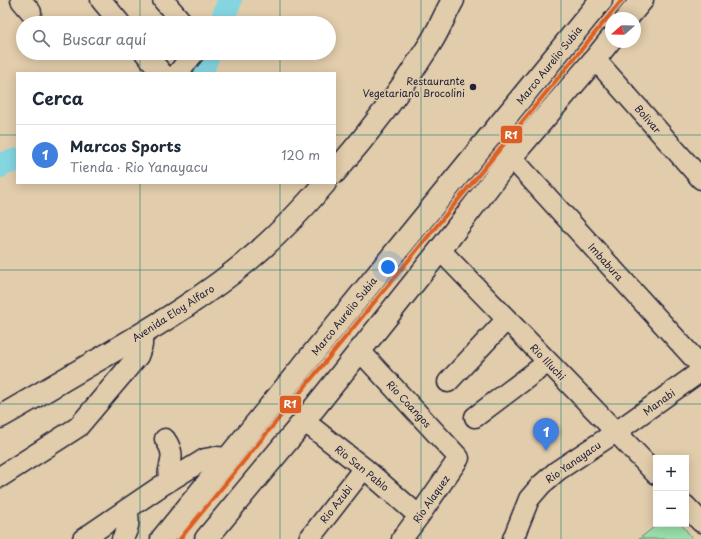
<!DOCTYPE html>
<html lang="es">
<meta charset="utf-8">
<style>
body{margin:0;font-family:"Playpen Sans",sans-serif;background:#f6f6f7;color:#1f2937}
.controls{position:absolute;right:12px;bottom:12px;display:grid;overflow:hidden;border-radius:0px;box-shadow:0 2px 10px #0003}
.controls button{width:36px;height:36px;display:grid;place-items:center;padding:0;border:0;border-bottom:1px solid #e0e1e3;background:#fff;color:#1f2937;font:20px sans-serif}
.compass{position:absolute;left:605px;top:12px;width:36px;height:36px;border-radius:50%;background:#fff;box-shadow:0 2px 10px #0003;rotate:250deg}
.you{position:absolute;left:388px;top:267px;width:14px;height:14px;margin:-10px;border:3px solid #fff;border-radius:50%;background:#1a73e8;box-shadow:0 0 0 6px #1a73e833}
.badge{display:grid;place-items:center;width:26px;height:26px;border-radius:50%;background:#db2777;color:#fff;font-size:13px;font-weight:700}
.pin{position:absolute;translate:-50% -33px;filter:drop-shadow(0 1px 2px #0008)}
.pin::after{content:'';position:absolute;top:21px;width:14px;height:12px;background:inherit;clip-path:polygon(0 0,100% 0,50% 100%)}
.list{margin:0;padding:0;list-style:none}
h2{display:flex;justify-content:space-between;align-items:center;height:52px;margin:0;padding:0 16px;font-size:17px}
h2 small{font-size:13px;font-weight:400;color:#747a83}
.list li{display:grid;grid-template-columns:26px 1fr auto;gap:12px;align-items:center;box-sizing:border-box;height:60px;padding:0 16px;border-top:1px solid #e0e1e3}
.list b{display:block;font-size:15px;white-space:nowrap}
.list p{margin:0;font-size:13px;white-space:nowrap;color:#747a83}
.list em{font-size:13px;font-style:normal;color:#747a83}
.icon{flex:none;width:22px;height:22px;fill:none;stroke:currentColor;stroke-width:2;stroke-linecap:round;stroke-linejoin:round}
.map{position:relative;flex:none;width:701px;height:539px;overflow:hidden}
.search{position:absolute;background:#fff;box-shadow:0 2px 10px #0003;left:16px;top:16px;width:320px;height:44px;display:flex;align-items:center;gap:10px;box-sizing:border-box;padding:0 14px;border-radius:22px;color:#747a83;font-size:15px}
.panel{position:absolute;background:#fff;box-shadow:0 2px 10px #0003;left:16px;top:72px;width:320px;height:112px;border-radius:0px}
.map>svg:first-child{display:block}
.green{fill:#9adfab;stroke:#5e8073}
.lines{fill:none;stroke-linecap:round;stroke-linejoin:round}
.stream{stroke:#5d8d9f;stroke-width:4}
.river{stroke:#85d5e1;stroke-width:24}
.minor-casing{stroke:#22223b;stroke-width:23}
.major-casing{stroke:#22223b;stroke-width:25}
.minor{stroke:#e1ccab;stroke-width:20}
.major{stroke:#e1ccab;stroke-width:22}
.rail-1-casing{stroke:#e1ccab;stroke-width:7}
.rail-1{stroke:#dd5e24;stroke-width:4}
.grid{fill:none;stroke:#0f766e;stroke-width:1;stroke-opacity:0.55}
.poi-dot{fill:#22223b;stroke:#e1ccab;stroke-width:1.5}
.labels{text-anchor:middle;stroke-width:3;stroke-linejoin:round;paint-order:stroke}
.street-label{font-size:10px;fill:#22223b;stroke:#e1ccab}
.poi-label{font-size:10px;fill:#22223b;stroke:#e1ccab;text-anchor:end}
.line-badge{stroke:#e1ccab;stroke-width:1.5}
.badge-label{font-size:11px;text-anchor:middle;font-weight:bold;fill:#fff}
</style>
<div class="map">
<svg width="701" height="539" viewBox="0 0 701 539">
<rect width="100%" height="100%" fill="#e1ccab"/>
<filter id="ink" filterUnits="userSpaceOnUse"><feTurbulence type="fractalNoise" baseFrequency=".025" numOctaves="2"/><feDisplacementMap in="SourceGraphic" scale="8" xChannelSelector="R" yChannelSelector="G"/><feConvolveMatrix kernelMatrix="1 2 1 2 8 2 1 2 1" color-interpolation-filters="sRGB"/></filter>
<g filter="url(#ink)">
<!-- green -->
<path class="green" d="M658 524H681L693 539H639Z"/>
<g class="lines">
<!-- stream -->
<path class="stream" d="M0 164H2"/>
<!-- river -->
<path class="river" d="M221 23 230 0
M198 73 202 70 209 53
M0 166 2 164 17 160"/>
<!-- minor casing -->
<g class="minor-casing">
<path id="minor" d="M21 0 31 12
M101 0 120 23
M163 0 183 23
M145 53 162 73
M595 59 701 179
M178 73 194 53
M511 157 701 366
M440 250 616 432 656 474
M359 350 459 458 419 516 402 539
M448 382 507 319
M475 417 548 362
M304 421 364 468 419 516
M165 439C170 446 173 453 171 461 170 469 166 473 171 480
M0 477 78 427 138 356 142 345V334
M686 506 701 522
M83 539 161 486 205 459 216 457 229 458
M122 539C129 530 130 520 127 509
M309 539 364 468
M513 539 529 499 541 485 557 471 616 432 701 371"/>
</g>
<!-- major casing -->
<g class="major-casing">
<path id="major" d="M627 18 642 0
M335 172C370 132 402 89 430 44 439 30 445 14 453 0
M0 417C37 396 73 374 110 353 159 324 207 295 251 258 278 235 302 210 325 183
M162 539 601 0
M206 539 304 421 440 250 511 157 595 59 611 39"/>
</g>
<!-- minor -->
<use href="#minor" class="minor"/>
<!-- major -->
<use href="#major" class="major"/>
<!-- rail-1 casing -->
<g class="rail-1-casing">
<path id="rail-1" d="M180 539 622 0"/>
</g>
<!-- rail-1 -->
<use href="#rail-1" class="rail-1"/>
</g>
</g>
<!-- grid -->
<path class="grid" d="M140 0V23M280 0V23M421 0V539M561 0V539M140 53V73M280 53V73M0 135H17M335 135H701M140 183V539M280 183V539M0 270H701M0 404H701"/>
<!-- markers -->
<circle class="poi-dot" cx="473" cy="87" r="4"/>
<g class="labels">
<!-- street labels -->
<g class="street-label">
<text transform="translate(549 65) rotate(-51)" y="4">Marco Aurelio Subia</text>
<text transform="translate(648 119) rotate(49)" y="4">Bolivar</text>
<text transform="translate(606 262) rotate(48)" y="4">Imbabura</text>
<text transform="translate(173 313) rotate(-33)" y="4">Avenida Eloy Alfaro</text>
<text transform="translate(344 316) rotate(-51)" y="4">Marco Aurelio Subia</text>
<text transform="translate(548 362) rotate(46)" y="4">Rio Illuchi</text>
<text transform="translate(659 402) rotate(-36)" y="4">Manabi</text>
<text transform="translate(409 404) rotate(47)" y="4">Rio Coangos</text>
<text transform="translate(573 462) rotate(-35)" y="4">Rio Yanayacu</text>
<text transform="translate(362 468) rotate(39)" y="4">Rio San Pablo</text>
<text transform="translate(431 499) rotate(-55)" y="4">Rio Alaquez</text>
<text transform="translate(336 504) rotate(-52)" y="4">Rio Azubi</text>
</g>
<!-- poi labels -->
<g class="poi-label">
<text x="465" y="85">Restaurante<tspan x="465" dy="12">Vegetariano Brocolini</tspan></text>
</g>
</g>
<g class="line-badge">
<rect x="500" y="125" width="23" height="19" rx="4" fill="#dd5e24"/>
<rect x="279" y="395" width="23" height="19" rx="4" fill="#dd5e24"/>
</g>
<g class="badge-label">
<text x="511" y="139">R1</text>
<text x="290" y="408">R1</text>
</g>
</svg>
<div class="controls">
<button>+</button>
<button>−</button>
</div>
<svg class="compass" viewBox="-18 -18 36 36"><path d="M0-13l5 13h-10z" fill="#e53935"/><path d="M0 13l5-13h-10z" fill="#747a83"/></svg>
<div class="you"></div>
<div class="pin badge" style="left:546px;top:451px;background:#3f7fe0">1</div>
<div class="search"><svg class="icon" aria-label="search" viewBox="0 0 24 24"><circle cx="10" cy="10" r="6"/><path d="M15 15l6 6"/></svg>Buscar aquí</div>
<section class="panel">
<h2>Cerca<small></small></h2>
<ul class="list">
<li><span class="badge" style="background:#3f7fe0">1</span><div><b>Marcos Sports</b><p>Tienda · Rio Yanayacu</p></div><em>120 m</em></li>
</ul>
</section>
</div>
